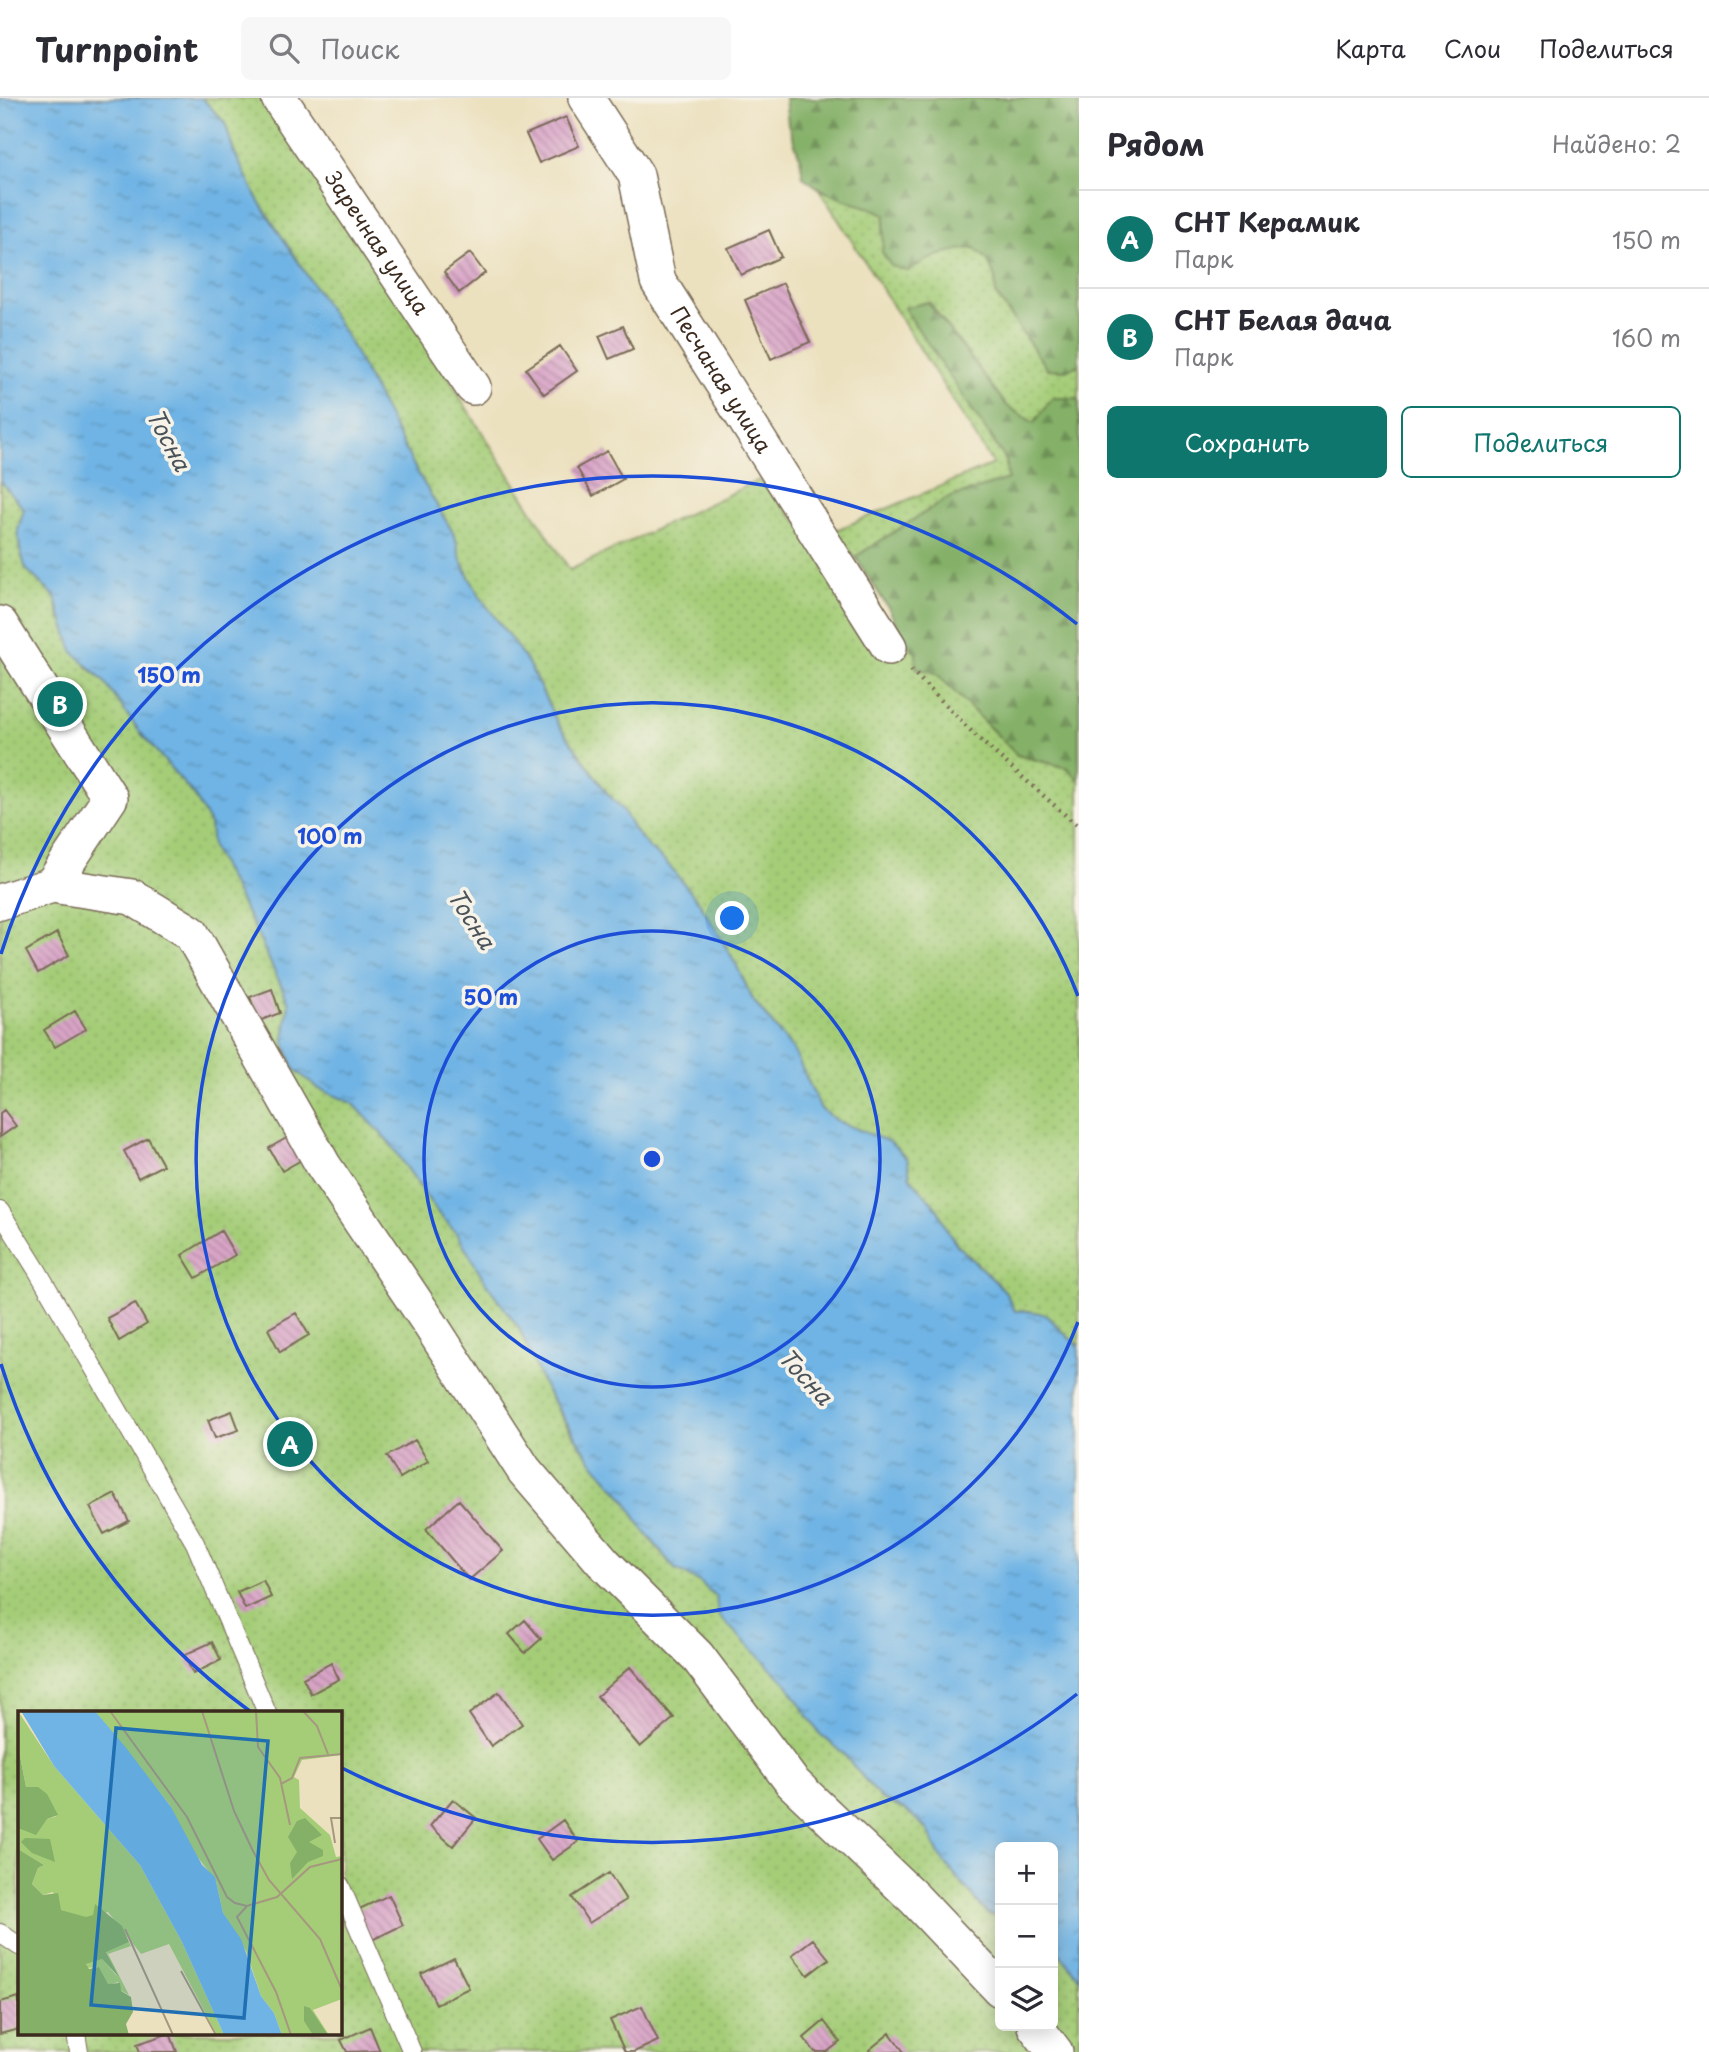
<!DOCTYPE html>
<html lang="ru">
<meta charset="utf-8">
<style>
body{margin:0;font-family:"Playpen Sans",sans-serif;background:#f7f7f7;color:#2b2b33}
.controls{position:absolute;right:21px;bottom:21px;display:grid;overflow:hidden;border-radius:10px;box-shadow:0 4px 18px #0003}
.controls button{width:63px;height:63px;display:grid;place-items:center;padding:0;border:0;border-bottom:2px solid #e1e1e2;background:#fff;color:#2b2b33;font:35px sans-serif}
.you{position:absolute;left:733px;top:821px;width:24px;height:24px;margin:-18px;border:5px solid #fff;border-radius:50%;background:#1a73e8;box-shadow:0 0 0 10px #1a73e833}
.badge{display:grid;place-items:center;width:46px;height:46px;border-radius:50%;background:#0f766e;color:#fff;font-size:23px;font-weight:700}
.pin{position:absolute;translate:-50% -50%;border:4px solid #fff;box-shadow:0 2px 7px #0006}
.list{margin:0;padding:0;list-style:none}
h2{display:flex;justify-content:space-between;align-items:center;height:91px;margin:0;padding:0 28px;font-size:30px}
h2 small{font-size:23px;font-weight:400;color:#7c7c81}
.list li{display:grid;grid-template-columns:46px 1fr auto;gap:21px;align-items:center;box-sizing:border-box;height:98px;padding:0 28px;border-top:2px solid #e1e1e2}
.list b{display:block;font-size:26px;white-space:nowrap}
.list p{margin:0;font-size:23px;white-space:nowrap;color:#7c7c81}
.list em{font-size:23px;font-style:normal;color:#7c7c81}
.actions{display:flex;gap:14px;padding:21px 28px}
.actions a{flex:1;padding:16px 0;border:2px solid #0f766e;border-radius:10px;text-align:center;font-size:24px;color:#0f766e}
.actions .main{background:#0f766e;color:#fff}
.icon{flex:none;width:38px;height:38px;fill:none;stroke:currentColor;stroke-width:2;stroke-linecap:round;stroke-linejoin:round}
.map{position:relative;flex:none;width:1079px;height:1954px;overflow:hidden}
header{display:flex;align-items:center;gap:42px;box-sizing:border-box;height:98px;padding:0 35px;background:#fff;border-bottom:2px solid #e1e1e2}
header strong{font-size:33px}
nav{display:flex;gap:38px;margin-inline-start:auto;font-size:24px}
.search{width:490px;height:63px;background:#f7f7f7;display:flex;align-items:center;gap:18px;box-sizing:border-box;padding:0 24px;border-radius:10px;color:#7c7c81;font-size:26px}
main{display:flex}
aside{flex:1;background:#fff}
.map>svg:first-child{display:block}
.grass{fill:url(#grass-dots);stroke:#707c4b;stroke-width:2;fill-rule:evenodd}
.forest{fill:url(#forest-firs);stroke:#606d43;stroke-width:2}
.water{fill:url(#water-ripples);stroke:#556f82;stroke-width:2}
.building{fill:url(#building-back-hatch)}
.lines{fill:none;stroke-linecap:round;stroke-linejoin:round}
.lane-casing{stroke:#796a56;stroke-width:20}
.street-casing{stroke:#796a56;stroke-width:38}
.path{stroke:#796a56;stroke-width:4.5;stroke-dasharray:2 5;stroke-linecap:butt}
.lane{stroke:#fff;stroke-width:18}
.street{stroke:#fff;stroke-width:35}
.ring{fill:none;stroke:#1d4ed8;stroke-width:3.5}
.labels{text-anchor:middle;stroke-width:7;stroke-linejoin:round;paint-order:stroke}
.street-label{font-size:21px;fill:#3b2a1e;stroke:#f7f3e8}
.water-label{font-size:23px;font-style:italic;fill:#4b535a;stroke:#f7f3e8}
.inset-road{fill:none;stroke:#a5987f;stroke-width:2}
.view{fill:#1f6fb2;fill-opacity:0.15;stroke:#1f6fb2;stroke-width:3.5}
.inset-edge{fill:none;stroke:#3b2a1e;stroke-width:3.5}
.centre{fill:#1d4ed8;stroke:#f7f3e8;stroke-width:3.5}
.ring-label{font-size:21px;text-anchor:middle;font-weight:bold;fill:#1d4ed8;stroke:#f7f3e8;stroke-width:7;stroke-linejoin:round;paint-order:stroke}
</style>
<header>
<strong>Turnpoint</strong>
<div class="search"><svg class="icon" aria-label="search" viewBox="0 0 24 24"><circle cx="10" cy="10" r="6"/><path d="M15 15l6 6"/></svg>Поиск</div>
<nav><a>Карта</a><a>Слои</a><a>Поделиться</a></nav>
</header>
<main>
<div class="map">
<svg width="1079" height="1954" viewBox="0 0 1079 1954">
<defs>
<pattern id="grass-dots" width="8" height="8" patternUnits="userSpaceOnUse" patternTransform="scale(1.75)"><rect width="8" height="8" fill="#a5cd78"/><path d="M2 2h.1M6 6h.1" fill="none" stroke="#8fb067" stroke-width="1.8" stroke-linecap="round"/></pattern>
<pattern id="forest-firs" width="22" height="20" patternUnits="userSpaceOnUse" patternTransform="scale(1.75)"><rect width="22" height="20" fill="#84b068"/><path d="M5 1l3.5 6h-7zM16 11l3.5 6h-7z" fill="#6d8f55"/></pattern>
<pattern id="water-ripples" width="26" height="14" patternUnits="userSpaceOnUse" patternTransform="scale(1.75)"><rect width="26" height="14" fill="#6fb4e5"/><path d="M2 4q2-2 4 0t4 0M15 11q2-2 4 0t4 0" fill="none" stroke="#5c93b9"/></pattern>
<pattern id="building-back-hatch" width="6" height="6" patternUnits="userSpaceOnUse" patternTransform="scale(1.75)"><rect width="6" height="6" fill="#d9a4c7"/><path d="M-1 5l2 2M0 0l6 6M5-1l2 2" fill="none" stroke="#b186a1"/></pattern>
</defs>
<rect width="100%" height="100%" fill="#f7f3e8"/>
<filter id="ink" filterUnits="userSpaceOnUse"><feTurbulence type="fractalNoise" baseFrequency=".0143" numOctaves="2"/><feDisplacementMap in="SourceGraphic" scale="14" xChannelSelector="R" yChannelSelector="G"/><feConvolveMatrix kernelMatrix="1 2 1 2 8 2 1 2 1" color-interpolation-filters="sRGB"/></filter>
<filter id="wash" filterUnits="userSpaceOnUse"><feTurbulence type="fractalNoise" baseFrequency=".00686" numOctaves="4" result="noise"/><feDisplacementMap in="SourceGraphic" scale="28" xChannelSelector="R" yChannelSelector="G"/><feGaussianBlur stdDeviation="1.57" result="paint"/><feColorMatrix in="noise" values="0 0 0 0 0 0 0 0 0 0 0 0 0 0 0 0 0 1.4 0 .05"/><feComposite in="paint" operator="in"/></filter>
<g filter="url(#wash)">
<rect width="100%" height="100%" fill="#ece1bf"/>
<!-- grass -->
<path class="grass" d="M202 0H272L357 119 464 306 570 472 759 382 916 555 1017 657 1068 670 1079 683V1247C1049 1229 1058 1211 1015 1213L1005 1193 959 1148 947 1132 938 1112 910 1079 907 1061 890 1044 839 1024 821 1011 794 953 753 902 725 846 666 764 649 750 634 732 623 712 608 696 558 626 528 565 479 497 469 479 460 459 455 438 416 372 347 239 258 102 234 54 225 25Z
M819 91 854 105 871 108 885 117 882 136 908 173C928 159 950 152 974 150L987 161 995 179 996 197 1047 270 1065 272 1079 267V300H1052L1034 325 1007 308 929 204 905 210 1006 362 1008 381 946 401 855 459 834 433 993 366Z
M0 383 24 411 18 432 20 452 26 471 55 499 60 519 87 569 103 582 139 633 194 697 210 726 212 749 255 831 289 905 284 943 319 991 353 1005 390 1045 438 1115 458 1137 486 1185 519 1230 545 1290 569 1331 590 1361 625 1401 642 1430 659 1452 675 1471 700 1484 716 1499 745 1545 767 1564 786 1585 820 1636 842 1654 882 1702 906 1712 928 1732 940 1759 987 1815 1000 1818V1928H1053V1848L1079 1879V1954H0ZM19 1615H340V1935H19Z"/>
<!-- forest -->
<path class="forest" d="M785 0H1079V267L1065 272 1047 271 996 196 995 179 987 161 974 150C950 152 928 159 908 173L891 168 882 154 885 117C873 109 866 109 854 105 835 99 818 91 803 79L800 60 788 26Z
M928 204 1007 308 1034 325 1052 300H1079V683L1068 670 1017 657 936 575 916 570V555L904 541 889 511 855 459 946 401 1008 381 1006 362 904 210Z"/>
<!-- water -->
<path class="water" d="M0 0H202L225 25 234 54 258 102 347 239 416 372 455 438 460 459 469 479 479 497 528 565 558 626 608 696 623 712 634 732 649 750 666 764 699 804 735 864 753 902 794 953 821 1011 839 1024 890 1044 907 1061 910 1079 938 1112 947 1132 958 1148 1005 1193 1015 1213C1061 1212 1047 1228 1079 1247V1879L1053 1848V1749H1000V1818L987 1815 940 1759 928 1732 906 1712 882 1702 842 1654 820 1636 786 1585 718 1517 716 1499 700 1484 675 1471 642 1430 625 1401 590 1361 545 1290 519 1230 486 1185 458 1137 438 1115 390 1045 353 1005 319 991 294 971 284 943 289 905 255 831 212 749 210 726 194 697 139 633 103 582 73 554 55 499 26 471 20 452 18 432 24 411 0 383Z"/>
<g id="blocks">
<!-- building -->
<path class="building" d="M566 19 579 48 539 65 526 36Z
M769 132 781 159 741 177 728 150Z
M470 155 485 175 459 195 444 174Z
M783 185 810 244 771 261 745 202Z
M623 228 633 251 609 261 599 238Z
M560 248 577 273 544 296 526 271Z
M607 353 623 381 593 398 577 370Z
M57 835 69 857 38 875 26 853Z
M272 891 280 915 259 923 250 899Z
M75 913 86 931 55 949 44 932Z
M4 1012 16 1028 0 1039V1015Z
M290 1038 303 1061 282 1073 269 1050Z
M148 1040 163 1067 138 1080 124 1053Z
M221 1133 235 1157 196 1180 182 1157Z
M135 1205 147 1226 119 1243 107 1220Z
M296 1215 309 1237 280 1254 268 1231Z
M232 1313 239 1332 215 1340 208 1322Z
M415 1342 428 1363 400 1380 387 1358Z
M115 1396 129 1423 104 1436 90 1409Z
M459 1402 503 1453 469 1482 426 1431Z
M263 1482 271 1499 245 1511 237 1494Z
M525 1522 541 1541 525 1555 509 1536Z
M212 1544 221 1562 193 1576 184 1557Z
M331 1565 339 1581 311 1596 303 1580Z
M630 1569 674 1620 640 1649 597 1598Z
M499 1594 522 1626 491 1648 469 1616Z
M453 1701 476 1720 453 1748 430 1728Z
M563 1722 578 1744 552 1762 537 1741Z
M609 1775 626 1802 589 1825 572 1799Z
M389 1797 403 1827 370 1843 355 1813Z
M813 1841 829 1861 808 1877 792 1857Z
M454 1860 469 1890 436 1906 421 1876Z
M19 1899V1931L0 1936V1904Z
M642 1908 658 1943 634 1954H625L610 1922Z
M824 1923 840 1944 827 1954H815L804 1940Z
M370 1929 380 1953 347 1954 341 1942Z
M170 1935 177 1954H140L137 1946Z
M890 1935 904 1954H870L869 1952Z"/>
</g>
</g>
<g filter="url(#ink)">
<use href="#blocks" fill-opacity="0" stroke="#796a56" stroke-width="2"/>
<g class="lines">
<!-- lane casing -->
<g class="lane-casing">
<path id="lane" d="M0 1113 37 1172 195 1445 267 1615
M340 1787 412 1954
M0 1835 19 1848
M76 1935 79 1954"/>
</g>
<!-- street casing -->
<g class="street-casing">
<g id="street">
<path id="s1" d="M279 0 473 289"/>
<path id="s2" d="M586 0 636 77 658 183 889 549"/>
<path d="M0 526 110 700 52 787"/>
<path d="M0 804 52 787 132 799 191 835 323 1067 430 1226 524 1372 603 1464 697 1558 792 1684 914 1800 1000 1891"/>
<path d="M1035 1928 1055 1954"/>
</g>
</g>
<!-- path -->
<path class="path" d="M911 572 979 641 1079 729"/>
<!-- lane -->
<use href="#lane" class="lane"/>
<!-- street -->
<use href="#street" class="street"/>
</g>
</g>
<!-- distance rings -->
<g class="ring">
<circle cx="652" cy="1061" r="228"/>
<path d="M1078 1224A456 456 0 1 1 1078 898"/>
<path d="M1077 1596A683 683 0 0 1 342 1670M251 1614A683 683 0 0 1 1 1266M1 856A683 683 0 0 1 1077 526"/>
</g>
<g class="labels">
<!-- street labels -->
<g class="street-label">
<text dy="7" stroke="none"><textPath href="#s1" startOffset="175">Заречная улица</textPath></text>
<text dy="7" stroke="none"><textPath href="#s2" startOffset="317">Песчаная улица</textPath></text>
</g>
<!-- water labels -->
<g class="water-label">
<text transform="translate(168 342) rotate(62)" y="8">Тосна</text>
<text transform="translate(471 821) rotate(57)" y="8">Тосна</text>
<text transform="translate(805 1279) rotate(47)" y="8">Тосна</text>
</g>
</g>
<!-- overview -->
<g transform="translate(18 1613)">
<rect width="324" height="324" fill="#ece1bf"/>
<path d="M0 0 36 55 122 154 164 231 206 324H199L151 233 123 243 90 201 68 207 43 199 35 181 25 184 14 173 20 157 26 154 0 138V117L39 105 8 76 0 35ZM77 0H324V44L284 49 276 66 281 69 282 97 312 124 318 146 324 145V288L295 299 311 324H264L256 302 243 285 228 240 205 202 198 170 175 140 151 93ZM111 231 113 235 90 243 111 284 102 279 100 271 90 274 81 256 69 257 68 250 84 248 100 266 88 240Z" fill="#a5cd78"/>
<path d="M0 35 8 76H20L29 83 40 104 29 108 18 124 0 117ZM287 107 304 124 291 131 305 139V145L290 151 274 168 272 152 279 141 270 126 279 110ZM7 127 32 128 37 151 14 142 3 131ZM0 138 26 154 20 157 14 173 25 184 40 182 43 199 68 206 75 204 77 193 104 215 111 231 88 241 101 266 84 248 68 253 71 258 81 256 90 273 102 272 103 280 113 286 115 301 108 313 111 324H0ZM286 295 292 297 310 324H295L286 310Z" fill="#84b068"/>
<path d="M3 0H77L109 38 153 96 184 154 197 166 205 202 223 228 243 285 256 302 264 324H206L164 231 122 154 36 55Z" fill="#6fb4e5"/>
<path class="inset-road" d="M92 0 169 106 209 186 217 192 229 195 259 186 292 156 324 148M184 0 216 100 235 140 251 169 302 228 324 279M238 0 240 36 262 67 272 114M285 0 299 15 310 43M263 73 274 67 282 47 324 43M317 132 313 107H324M229 195 219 206 258 281 273 324M107 218 155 324M163 260 198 324"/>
<path class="view" d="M98 17 250 30 226 307 73 294Z"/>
<rect width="324" height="324" class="inset-edge"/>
</g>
<circle cx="652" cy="1061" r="10" class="centre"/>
<g class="ring-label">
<text x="169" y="585">150 m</text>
<text x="330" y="746">100 m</text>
<text x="491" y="907">50 m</text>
</g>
</svg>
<div class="controls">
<button>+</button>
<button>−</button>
<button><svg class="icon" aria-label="layers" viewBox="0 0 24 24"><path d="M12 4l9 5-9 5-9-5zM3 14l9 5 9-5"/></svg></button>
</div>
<div class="you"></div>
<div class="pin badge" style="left:290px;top:1346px">A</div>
<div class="pin badge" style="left:60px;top:606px">B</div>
</div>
<aside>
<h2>Рядом<small>Найдено: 2</small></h2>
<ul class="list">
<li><span class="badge">A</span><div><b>СНТ Керамик</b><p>Парк</p></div><em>150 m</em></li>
<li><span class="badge">B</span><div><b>СНТ Белая дача</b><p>Парк</p></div><em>160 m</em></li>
</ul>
<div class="actions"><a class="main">Сохранить</a><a>Поделиться</a></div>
</aside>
</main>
